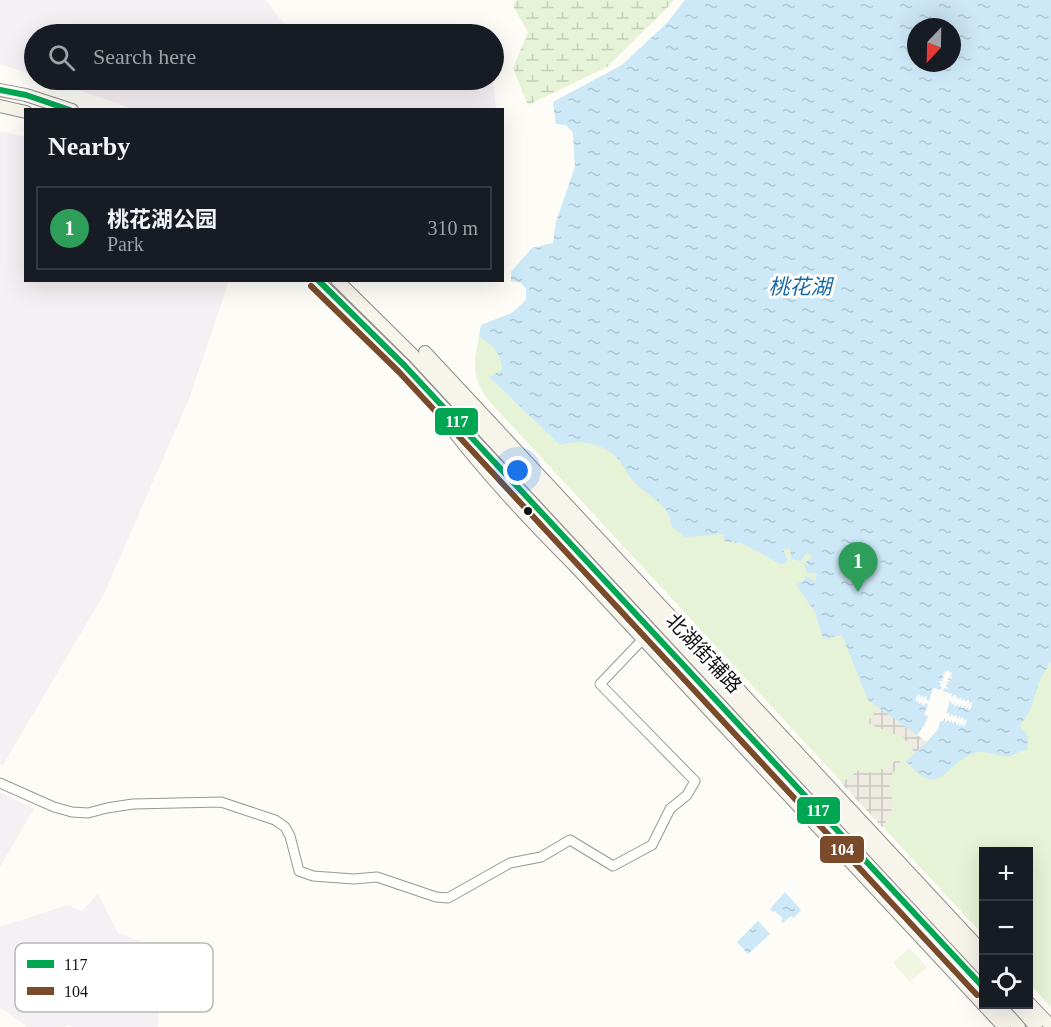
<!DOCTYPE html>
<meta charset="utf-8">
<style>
body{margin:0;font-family:"Times New Roman","Noto Sans SC",serif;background:#20242c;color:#f1f3f6}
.controls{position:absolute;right:18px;bottom:18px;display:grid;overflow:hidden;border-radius:0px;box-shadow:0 6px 24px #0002}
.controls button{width:54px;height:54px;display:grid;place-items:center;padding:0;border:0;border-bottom:2px solid #363941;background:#171b24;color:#f1f3f6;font:30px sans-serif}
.compass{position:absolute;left:907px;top:18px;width:54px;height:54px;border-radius:50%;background:#171b24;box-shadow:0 6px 24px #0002;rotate:202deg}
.you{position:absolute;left:518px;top:471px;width:21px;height:21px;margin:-15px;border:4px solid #fff;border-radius:50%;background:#1a73e8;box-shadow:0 0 0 9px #1a73e833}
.badge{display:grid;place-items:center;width:39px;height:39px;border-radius:50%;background:#8c9099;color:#fff;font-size:20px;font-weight:700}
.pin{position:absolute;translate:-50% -50px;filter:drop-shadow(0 2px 3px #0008)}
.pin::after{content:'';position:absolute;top:32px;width:21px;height:18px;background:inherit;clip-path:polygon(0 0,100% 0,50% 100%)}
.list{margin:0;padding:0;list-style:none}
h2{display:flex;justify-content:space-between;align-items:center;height:78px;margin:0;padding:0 24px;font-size:26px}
h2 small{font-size:20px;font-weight:400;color:#9ea1a6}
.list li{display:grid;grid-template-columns:39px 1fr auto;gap:18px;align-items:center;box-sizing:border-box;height:84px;margin:0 12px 12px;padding:0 12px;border:2px solid #363941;border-radius:0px}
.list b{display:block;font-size:22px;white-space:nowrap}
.list p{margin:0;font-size:20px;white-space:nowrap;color:#9ea1a6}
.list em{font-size:20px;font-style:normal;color:#9ea1a6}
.icon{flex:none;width:33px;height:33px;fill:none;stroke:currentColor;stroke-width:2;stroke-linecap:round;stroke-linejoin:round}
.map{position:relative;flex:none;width:1051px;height:1027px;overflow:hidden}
.search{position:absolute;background:#171b24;box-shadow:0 6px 24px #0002;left:24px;top:24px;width:480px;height:66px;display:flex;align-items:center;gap:15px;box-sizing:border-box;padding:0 21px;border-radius:33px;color:#9ea1a6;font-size:22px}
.panel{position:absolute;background:#171b24;box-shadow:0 6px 24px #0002;left:24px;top:108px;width:480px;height:174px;border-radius:0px}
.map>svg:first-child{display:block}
.industrial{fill:#f5f0f3}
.wetland{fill:url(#wetland-marsh)}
.park{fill:#e7f3d7;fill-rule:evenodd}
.pitch{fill:#f0f6e1}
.plaza{fill:url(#plaza-grid)}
.water{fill:url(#water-ripples);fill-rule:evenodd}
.pier{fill:#fdfcf7}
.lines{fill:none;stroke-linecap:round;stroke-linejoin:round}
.street-casing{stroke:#979795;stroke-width:11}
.secondary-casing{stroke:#8e8d8b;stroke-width:14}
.street{stroke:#fffffe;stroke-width:9}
.secondary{stroke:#f6f4eb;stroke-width:12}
.bus-1-casing{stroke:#fff;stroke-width:10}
.bus-2-casing{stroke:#fff;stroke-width:10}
.bus-1{stroke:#00a651;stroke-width:6}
.bus-2{stroke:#7a4b2a;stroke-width:6}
.bus-dot{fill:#111;stroke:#fff;stroke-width:2}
.labels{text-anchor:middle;stroke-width:6;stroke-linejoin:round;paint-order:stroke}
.street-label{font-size:20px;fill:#111;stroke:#fff}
.water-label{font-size:21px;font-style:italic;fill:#1768a6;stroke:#fff}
.key{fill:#fff;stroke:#b8b8b8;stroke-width:1.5}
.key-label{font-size:16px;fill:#111}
.line-badge{stroke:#fff;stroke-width:2}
.badge-label{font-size:16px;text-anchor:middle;font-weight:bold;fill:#fff}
</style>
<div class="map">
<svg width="1051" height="1027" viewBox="0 0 1051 1027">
<defs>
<pattern id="wetland-marsh" width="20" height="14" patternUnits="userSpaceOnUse" patternTransform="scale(1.5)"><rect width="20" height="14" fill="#e7f3d7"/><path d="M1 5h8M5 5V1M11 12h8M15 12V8" fill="none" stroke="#c5cfb8"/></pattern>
<pattern id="plaza-grid" width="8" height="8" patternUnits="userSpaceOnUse" patternTransform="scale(1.5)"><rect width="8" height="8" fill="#edebe2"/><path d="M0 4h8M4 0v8" fill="none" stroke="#cac8c1"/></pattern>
<pattern id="water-ripples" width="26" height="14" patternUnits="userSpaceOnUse" patternTransform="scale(1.5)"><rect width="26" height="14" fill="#cde8f7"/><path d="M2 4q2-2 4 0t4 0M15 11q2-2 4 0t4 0" fill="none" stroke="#afc6d3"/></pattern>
</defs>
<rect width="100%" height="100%" fill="#fdfcf7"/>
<!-- industrial -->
<path class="industrial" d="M0 0H266L292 34H34V75L0 64Z
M50 80H493L496 109H133Z
M0 131 25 137 26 280 229 281 189 399 104 594 3 765 0 764Z
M0 792 34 809 0 867Z
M98 894 118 933 140 941 159 1002 158 1027H73L67 1025 66 1027H27L0 1007V927L67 905 82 911Z"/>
<!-- wetland -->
<path class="wetland" d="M516 0H673L671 4 607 67 528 105 513 68 528 32 513 6Z"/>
<!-- park -->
<path class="park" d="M685 0H1051V1007L1029 983 1028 852H984L983 935 489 401C467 372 476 358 481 325L512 313 526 300V288L521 283 511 281V272L532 248 553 243 556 222 575 167 573 133 566 125 556 124 553 102 622 65 668 22ZM916 27H952V63H916Z"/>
<!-- pitch -->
<path class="pitch" d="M909 948 927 967 910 982 893 963Z"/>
<!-- plaza -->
<path class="plaza" d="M878 707 942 752 1019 725 1028 736 1027 750 1020 746 918 758 904 738 867 723Z
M897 759 902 764 892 774 889 784 893 803 890 816 882 827 841 783 859 770 876 773 880 769H887Z"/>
<!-- water -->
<path class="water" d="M685 0H1051V661C1048 666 1044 672 1041 678 1034 694 1033 713 1019 725L1028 736 1027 750C1020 750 1016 754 1010 756 997 758 987 748 972 754 944 765 940 801 906 761L927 742 868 700 842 635 823 639 815 612 796 585 804 580 806 576 815 581 817 574 807 573 804 564 812 557 807 552 801 561 791 559 790 548 783 550 788 560 782 565 741 543 724 541 723 534 685 537 671 526C670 505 651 498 637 485 628 477 624 466 617 458 602 443 579 439 560 445L489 377 502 370C501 353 494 345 479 337L481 325 512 313 526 300V288L521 283 511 281V272L532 248 553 243 556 222 575 167 573 133 566 125 556 124 553 102 622 65 668 22ZM916 27H952V63H916Z
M785 892 801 910 794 918 791 916 783 923 781 921 783 919 775 911 773 912 770 909Z
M758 921 770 934 748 954 737 942Z"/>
<!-- pier -->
<path class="pier" d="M947 670 953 674 949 675 952 677 951 679 947 678 950 681 946 682 949 684 945 685 948 688V689L944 688 943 691 952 694 951 698 954 695H956L955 699 957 696 958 700 961 697 962 701 964 698 965 702 968 700H969V704L973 701 970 711 968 710 969 706 966 709H965L966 705 963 708H961L962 704 959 707H958L959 703 956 706H954L955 702 952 705 950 700 946 715 948 712 950 717 952 714 954 718 955 715H957V719L960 716 961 720 962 717 964 718 963 721 967 719 964 728 963 724 959 726V722L957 726 955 721 952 724V720L949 723 948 719 947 722H945V718L943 721H940L938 729 927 742 917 735 925 724 928 716 924 715 928 704 925 703 924 706 922 705V702L919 704V701L916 703 917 700 915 699 919 694 920 698 922 695 924 699 925 696 927 697 926 700 929 701 933 688 941 690 942 687 939 685 943 684 939 683 940 681H944L941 678 944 679 942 674H946L943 671 946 672Z"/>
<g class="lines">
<!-- street casing -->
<g class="street-casing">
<path id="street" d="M0 783 54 807 72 812 88 813 107 808 133 804 221 802 275 820 285 827 290 836 299 871 313 876 354 879 377 877 436 897 448 898 510 863 541 857 570 840 613 866 652 845 670 809 687 795 695 781 600 684 643 639"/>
</g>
<!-- secondary casing -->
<g class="secondary-casing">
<path id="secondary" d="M0 90 26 95 72 110
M0 106 26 112
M317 280 405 366 984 989
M337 280 413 355 984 970
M425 352 984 953
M436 408C477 465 525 516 574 565L1004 1027
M1028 1002 1051 1026
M998 1004 1019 1027
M1016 1004 1036 1027"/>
</g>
<!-- street -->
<use href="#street" class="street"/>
<!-- secondary -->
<use href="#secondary" class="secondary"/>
<!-- bus-1 casing -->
<g class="bus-1-casing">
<path id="bus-1" d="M0 90 26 95 70 110
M318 280 405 366 984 988"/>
</g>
<!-- bus-2 casing -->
<g class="bus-2-casing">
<path id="bus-2" d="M311 286 399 372 977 995"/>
</g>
<!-- bus-1 -->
<use href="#bus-1" class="bus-1"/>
<!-- bus-2 -->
<use href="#bus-2" class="bus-2"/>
</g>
<!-- markers -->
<circle class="bus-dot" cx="528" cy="511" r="5"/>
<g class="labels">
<!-- street labels -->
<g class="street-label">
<text transform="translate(704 653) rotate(47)" y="7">北湖街辅路</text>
</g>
<!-- water labels -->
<g class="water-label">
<text x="800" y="294">桃花湖</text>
</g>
</g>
<!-- legend -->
<rect x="15" y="943" width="198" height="69" rx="9" class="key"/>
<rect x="27" y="960" width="27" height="8" fill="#00a651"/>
<rect x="27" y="987" width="27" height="8" fill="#7a4b2a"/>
<g class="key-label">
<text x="64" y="970">117</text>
<text x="64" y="997">104</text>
</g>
<g class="line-badge">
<rect x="434" y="407" width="45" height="29" rx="6" fill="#00a651"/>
<rect x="796" y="796" width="45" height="29" rx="6" fill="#00a651"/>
<rect x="819" y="835" width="46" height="29" rx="6" fill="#7a4b2a"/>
</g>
<g class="badge-label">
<text x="457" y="427">117</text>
<text x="818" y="816">117</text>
<text x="842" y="855">104</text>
</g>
</svg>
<div class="controls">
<button>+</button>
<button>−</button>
<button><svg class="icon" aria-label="locate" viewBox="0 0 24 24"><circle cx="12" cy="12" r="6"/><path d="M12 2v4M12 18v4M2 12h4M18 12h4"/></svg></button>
</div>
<svg class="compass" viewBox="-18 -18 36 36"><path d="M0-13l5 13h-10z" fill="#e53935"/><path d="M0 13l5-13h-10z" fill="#9ea1a6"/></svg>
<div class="you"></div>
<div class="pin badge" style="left:858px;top:592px;background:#2e9e5b">1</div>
<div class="search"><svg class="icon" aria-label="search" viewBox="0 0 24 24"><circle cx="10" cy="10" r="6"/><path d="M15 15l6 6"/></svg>Search here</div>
<section class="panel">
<h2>Nearby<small></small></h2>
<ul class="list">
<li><span class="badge" style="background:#2e9e5b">1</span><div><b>桃花湖公园</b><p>Park</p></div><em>310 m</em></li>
</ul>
</section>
</div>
